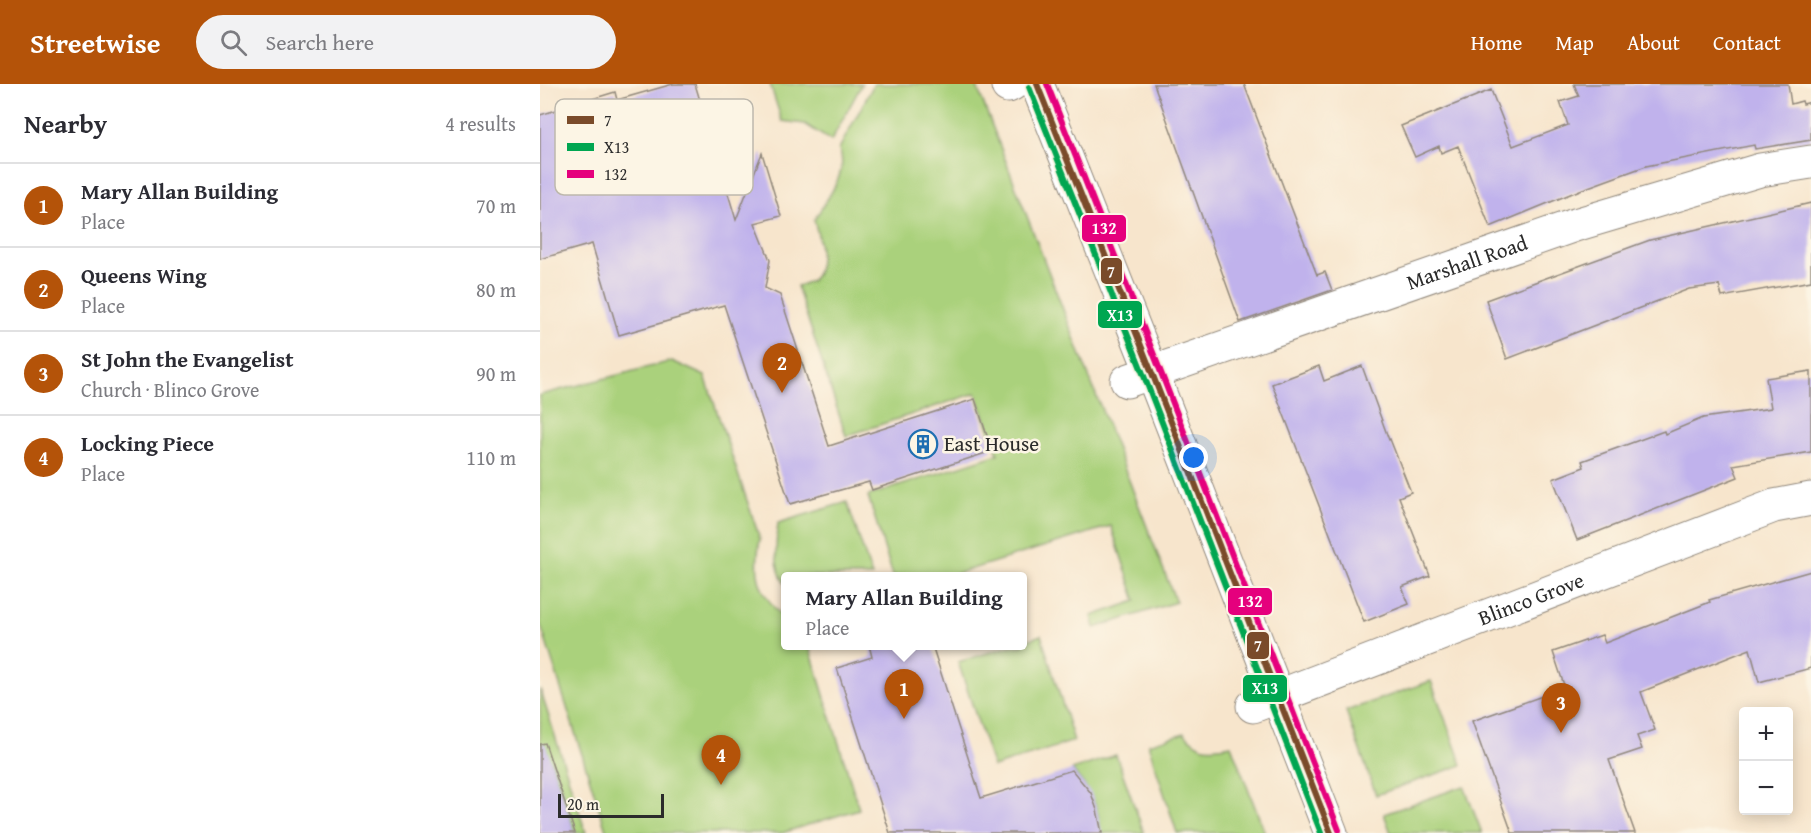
<!DOCTYPE html>
<meta charset="utf-8">
<style>
body{margin:0;font-family:"Gentium Book Plus",serif;background:#f2f2f3;color:#2b2b33}
.controls{position:absolute;right:18px;bottom:18px;display:grid;overflow:hidden;border-radius:6px;box-shadow:0 3px 15px #0003}
.controls button{width:54px;height:54px;display:grid;place-items:center;padding:0;border:0;border-bottom:2px solid #e1e1e2;background:#fff;color:#2b2b33;font:30px sans-serif}
.scale{position:absolute;left:18px;bottom:15px;width:106px;box-sizing:border-box;padding-left:6px;border:3px solid #2b2b2b;border-top:0;font-size:16px;line-height:21px;white-space:nowrap;color:#2b2b2b;-webkit-text-stroke:4px #fcf5e5;paint-order:stroke}
.you{position:absolute;left:654px;top:374px;width:21px;height:21px;margin:-15px;border:4px solid #fff;border-radius:50%;background:#1a73e8;box-shadow:0 0 0 9px #1a73e833}
.badge{display:grid;place-items:center;width:39px;height:39px;border-radius:50%;background:#b45309;color:#fff;font-size:20px;font-weight:700}
.pin{position:absolute;translate:-50% -50px;filter:drop-shadow(0 2px 3px #0008)}
.pin::after{content:'';position:absolute;top:32px;width:21px;height:18px;background:inherit;clip-path:polygon(0 0,100% 0,50% 100%)}
.popup{position:absolute;left:241px;top:488px;width:246px;height:78px;box-sizing:border-box;display:grid;place-content:center;border-radius:6px;background:#fff;filter:drop-shadow(0 2px 4px #0005);font-size:20px;white-space:nowrap;color:#7c7c81}
.popup b{font-size:22px;color:#2b2b33}
.popup::after{content:'';position:absolute;left:50%;top:100%;margin-left:-12px;border:12px solid transparent;border-top-color:#fff}
.list{margin:0;padding:0;list-style:none}
h2{display:flex;justify-content:space-between;align-items:center;height:78px;margin:0;padding:0 24px;font-size:26px}
h2 small{font-size:20px;font-weight:400;color:#7c7c81}
.list li{display:grid;grid-template-columns:39px 1fr auto;gap:18px;align-items:center;box-sizing:border-box;height:84px;padding:0 24px;border-top:2px solid #e1e1e2}
.list b{display:block;font-size:22px;white-space:nowrap}
.list p{margin:0;font-size:20px;white-space:nowrap;color:#7c7c81}
.list em{font-size:20px;font-style:normal;color:#7c7c81}
.icon{flex:none;width:33px;height:33px;fill:none;stroke:currentColor;stroke-width:2;stroke-linecap:round;stroke-linejoin:round}
.map{position:relative;flex:none;width:1271px;height:749px;overflow:hidden}
header{display:flex;align-items:center;gap:36px;box-sizing:border-box;height:84px;padding:0 30px;background:#b45309;color:#fff}
header strong{font-size:28px}
nav{display:flex;gap:33px;margin-inline-start:auto;font-size:21px}
.search{width:420px;height:54px;background:#f2f2f3;display:flex;align-items:center;gap:15px;box-sizing:border-box;padding:0 21px;border-radius:33px;color:#7c7c81;font-size:22px}
main{display:flex}
aside{flex:1;background:#fff}
.map>svg:first-child{display:block}
.green{fill:#aad17c;stroke:#6a7e54;stroke-width:1.5}
.building{fill:#c0b2ec}
.lines{fill:none;stroke-linecap:round;stroke-linejoin:round}
.minor-casing{stroke:#91887c;stroke-width:35}
.major-casing{stroke:#91887c;stroke-width:35}
.minor{stroke:#fff;stroke-width:33}
.major{stroke:#fff;stroke-width:33}
.bus-1-casing{stroke:#fcf5e5;stroke-width:10}
.bus-2-casing{stroke:#fcf5e5;stroke-width:10}
.bus-3-casing{stroke:#fcf5e5;stroke-width:10}
.bus-1{stroke:#7a4b2a;stroke-width:6}
.bus-2{stroke:#00a651;stroke-width:6}
.bus-3{stroke:#e5007d;stroke-width:6}
.labels{text-anchor:middle;stroke-width:5;stroke-linejoin:round;paint-order:stroke}
.street-label{font-size:21px;fill:#2b2b2b;stroke:#fcf5e5}
.poi-label{font-size:21px;fill:#2b2b2b;stroke:#fcf5e5;text-anchor:start}
.key{fill:#fcf5e5;stroke:#bdb8ad;stroke-width:1.5}
.key-label{font-size:16px;fill:#2b2b2b}
.line-badge{stroke:#fcf5e5;stroke-width:2}
.badge-label{font-size:16px;text-anchor:middle;font-weight:bold;fill:#fff}
</style>
<header>
<strong>Streetwise</strong>
<div class="search"><svg class="icon" aria-label="search" viewBox="0 0 24 24"><circle cx="10" cy="10" r="6"/><path d="M15 15l6 6"/></svg>Search here</div>
<nav><a>Home</a><a>Map</a><a>About</a><a>Contact</a></nav>
</header>
<main>
<aside>
<h2>Nearby<small>4 results</small></h2>
<ul class="list">
<li><span class="badge">1</span><div><b>Mary Allan Building</b><p>Place</p></div><em>70 m</em></li>
<li><span class="badge">2</span><div><b>Queens Wing</b><p>Place</p></div><em>80 m</em></li>
<li><span class="badge">3</span><div><b>St John the Evangelist</b><p>Church · Blinco Grove</p></div><em>90 m</em></li>
<li><span class="badge">4</span><div><b>Locking Piece</b><p>Place</p></div><em>110 m</em></li>
</ul>
</aside>
<div class="map">
<svg width="1271" height="749" viewBox="0 0 1271 749">
<rect width="100%" height="100%" fill="#fcf5e5"/>
<filter id="ink" filterUnits="userSpaceOnUse"><feTurbulence type="fractalNoise" baseFrequency=".0167" numOctaves="2"/><feDisplacementMap in="SourceGraphic" scale="12" xChannelSelector="R" yChannelSelector="G"/><feConvolveMatrix kernelMatrix="1 2 1 2 8 2 1 2 1" color-interpolation-filters="sRGB"/></filter>
<filter id="wash" filterUnits="userSpaceOnUse"><feTurbulence type="fractalNoise" baseFrequency=".008" numOctaves="4" result="noise"/><feDisplacementMap in="SourceGraphic" scale="24" xChannelSelector="R" yChannelSelector="G"/><feGaussianBlur stdDeviation="1.35" result="paint"/><feColorMatrix in="noise" values="0 0 0 0 0 0 0 0 0 0 0 0 0 0 0 0 0 1.4 0 .05"/><feComposite in="paint" operator="in"/></filter>
<g filter="url(#wash)">
<rect width="100%" height="100%" fill="#f7e5cc"/>
<!-- green -->
<path class="green" d="M230 0H322L291 57 265 40 242 37Z
M334 0H436L636 518 555 544 552 532 596 517 571 442 409 492H353L328 412 458 370 436 309 306 352 257 202C260 201 267 199 271 197 286 185 279 152 274 136 286 116 310 88 299 65Z
M132 277 165 292 220 455C213 494 219 508 245 536L246 562H269L319 725 242 749H67L0 539V311Z
M307 418 332 492H246L245 500C233 482 236 459 238 439Z
M501 551 534 657 453 683 418 578 470 562H482L483 558Z
M891 597 922 681 836 711 806 627Z
M0 605 46 749H35L11 678 0 681Z
M644 649C661 667 668 665 691 661L725 749H637L608 660Z
M576 671 604 749H561C558 720 551 707 532 686Z
M924 702 942 749H851L844 730Z"/>
<g id="blocks">
<!-- building -->
<path class="building" d="M133 0H155L196 136 222 69 241 132 215 139 230 176 225 204 240 211 289 362 435 315 452 367 332 406 329 398 250 420 184 221 79 251 52 160 0 175V31L75 8 77 16Z
M614 0H704L777 191 785 188 792 206 700 238Z
M1034 0H1248L1251 20 1262 17 1263 20 1271 18V56L1215 65 1214 61 1106 82 1040 106 950 143 918 62 901 69 899 62 875 73 861 42 951 6 973 62 1028 41 1020 18 1039 12Z
M1271 119V197L1182 213 1179 201 1149 205 967 275 946 216 1110 156Z
M779 282 784 297 822 282 849 356 850 355 871 408 859 413 890 492 862 503 869 520 824 538 732 300Z
M1271 287V368L1193 381 1198 393 1037 456 1013 395 1044 383 1042 377 1124 347 1125 350 1163 334 1231 324 1226 294Z
M1271 487V584L1219 598 1210 565 1101 608 1115 646 1097 652 1102 665 1069 676 1095 749H972L932 637 1025 604 1013 568 1062 551 1065 559 1170 518 1169 516Z
M329 561H392L441 714 532 686 551 709 557 726 562 749H350L297 584 332 573Z
M5 659 35 749H0V660Z"/>
</g>
</g>
<g filter="url(#ink)">
<use href="#blocks" fill-opacity="0" stroke="#91887c" stroke-width="1.5"/>
<g class="lines">
<!-- minor casing -->
<g class="minor-casing">
<g id="minor">
<path d="M468 2 472 0"/>
<path id="s1" d="M587 297 1035 141 1220 86 1271 78"/>
<path id="s2" d="M713 622 1234 422 1271 415"/>
</g>
</g>
<!-- major casing -->
<g class="major-casing">
<path id="major" d="M497 0 612 289 791 749"/>
</g>
<!-- minor -->
<use href="#minor" class="minor"/>
<!-- major -->
<use href="#major" class="major"/>
<!-- bus-1 casing -->
<g class="bus-1-casing">
<path id="bus-1" d="M497 0 612 289 791 749"/>
</g>
<!-- bus-2 casing -->
<g class="bus-2-casing">
<path id="bus-2" d="M489 3 604 292 781 749"/>
</g>
<!-- bus-3 casing -->
<g class="bus-3-casing">
<path id="bus-3" d="M507 0 620 286 799 746"/>
</g>
<!-- bus-1 -->
<use href="#bus-1" class="bus-1"/>
<!-- bus-2 -->
<use href="#bus-2" class="bus-2"/>
<!-- bus-3 -->
<use href="#bus-3" class="bus-3"/>
</g>
</g>
<!-- icons -->
<defs>
<g id="building-ring" transform="scale(1.5)"><circle r="9.5" fill="#fcf5e5" stroke="#1f6fb2" stroke-width="1.5"/><path d="M-4-6H4V6H1V3H-1V6H-4ZM-2.5-4.3h1.7v1.8h-1.7ZM.8-4.3h1.7v1.8H.8ZM-2.5-1h1.7V.8h-1.7ZM.8-1h1.7V.8H.8Z" fill="#1f6fb2"/></g>
</defs>
<g fill-rule="evenodd">
<use href="#building-ring" x="383" y="360"/>
</g>
<g class="labels">
<!-- street labels -->
<g class="street-label">
<text dy="7" stroke="none"><textPath href="#s1" startOffset="360">Marshall Road</textPath></text>
<text dy="7" stroke="none"><textPath href="#s2" startOffset="298">Blinco Grove</textPath></text>
</g>
<!-- poi labels -->
<g class="poi-label">
<text x="404" y="367">East House</text>
</g>
</g>
<!-- legend -->
<rect x="15" y="15" width="198" height="96" rx="9" class="key"/>
<rect x="27" y="32" width="27" height="8" fill="#7a4b2a"/>
<rect x="27" y="59" width="27" height="8" fill="#00a651"/>
<rect x="27" y="86" width="27" height="8" fill="#e5007d"/>
<g class="key-label">
<text x="64" y="42">7</text>
<text x="64" y="69">X13</text>
<text x="64" y="96">132</text>
</g>
<g class="line-badge">
<rect x="541" y="130" width="46" height="29" rx="6" fill="#e5007d"/>
<rect x="560" y="173" width="23" height="28" rx="6" fill="#7a4b2a"/>
<rect x="557" y="216" width="46" height="29" rx="6" fill="#00a651"/>
<rect x="687" y="503" width="46" height="29" rx="6" fill="#e5007d"/>
<rect x="706" y="547" width="24" height="29" rx="6" fill="#7a4b2a"/>
<rect x="702" y="590" width="46" height="29" rx="6" fill="#00a651"/>
</g>
<g class="badge-label">
<text x="564" y="150">132</text>
<text x="571" y="193">7</text>
<text x="580" y="237">X13</text>
<text x="710" y="523">132</text>
<text x="718" y="567">7</text>
<text x="725" y="610">X13</text>
</g>
</svg>
<div class="controls">
<button>+</button>
<button>−</button>
</div>
<div class="scale">20 m</div>
<div class="you"></div>
<div class="pin badge" style="left:364px;top:635px">1</div>
<div class="popup"><b>Mary Allan Building</b>Place</div>
<div class="pin badge" style="left:242px;top:309px">2</div>
<div class="pin badge" style="left:1021px;top:649px">3</div>
<div class="pin badge" style="left:181px;top:701px">4</div>
</div>
</main>
